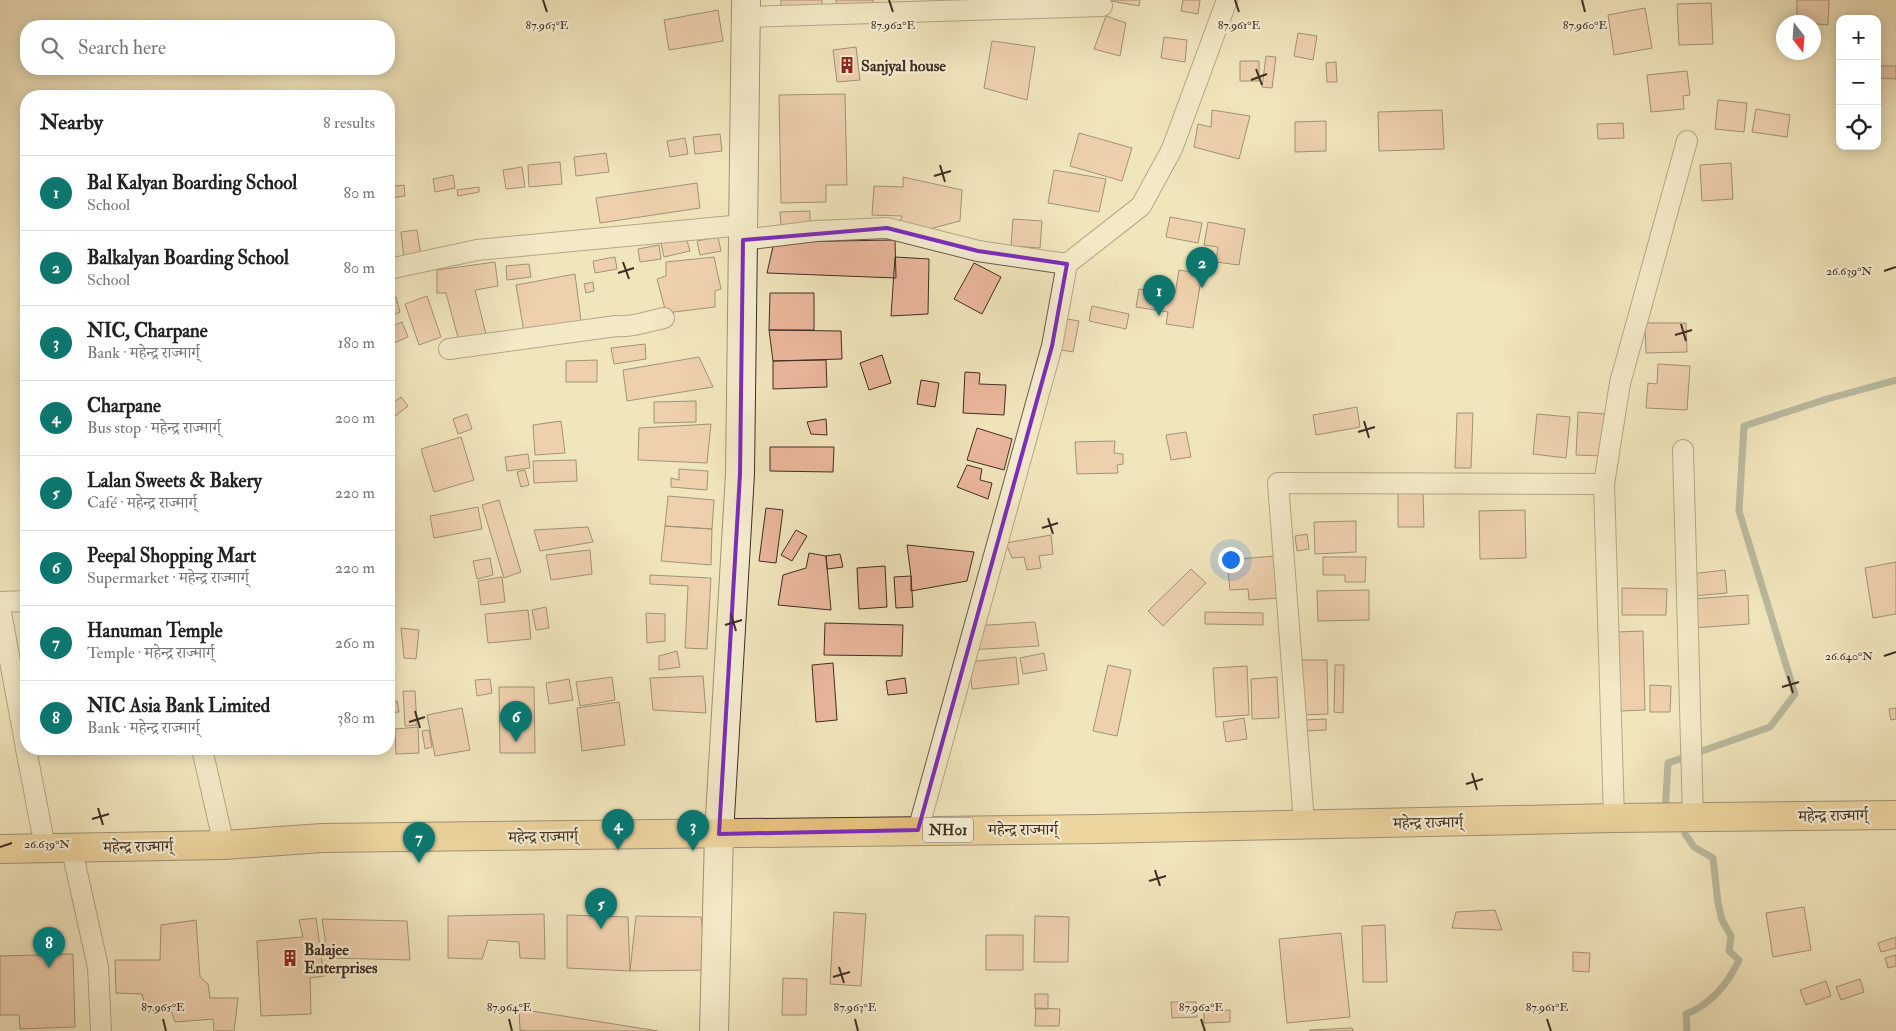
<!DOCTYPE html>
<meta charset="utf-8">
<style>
body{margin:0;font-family:"IM FELL Double Pica","Noto Serif Devanagari",serif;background:#f6f6f6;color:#222}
.controls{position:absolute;right:15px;top:15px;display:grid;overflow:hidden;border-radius:10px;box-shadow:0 2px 12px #0003}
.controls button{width:45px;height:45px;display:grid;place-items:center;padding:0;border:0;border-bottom:1px solid #e0e0e0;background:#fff;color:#222;font:25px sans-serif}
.compass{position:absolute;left:1776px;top:15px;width:45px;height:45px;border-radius:50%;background:#fff;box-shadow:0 2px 12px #0003;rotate:163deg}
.you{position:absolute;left:1230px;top:559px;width:18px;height:18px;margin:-12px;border:4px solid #fff;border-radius:50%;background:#1a73e8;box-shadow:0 0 0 8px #1a73e833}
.badge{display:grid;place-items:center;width:32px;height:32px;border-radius:50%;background:#0f766e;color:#fff;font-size:16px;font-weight:700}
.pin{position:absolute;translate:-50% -41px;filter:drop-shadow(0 1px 2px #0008)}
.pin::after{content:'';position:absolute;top:26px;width:18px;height:15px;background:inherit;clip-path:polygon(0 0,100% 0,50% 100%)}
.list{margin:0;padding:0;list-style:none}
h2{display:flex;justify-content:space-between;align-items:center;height:65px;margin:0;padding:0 20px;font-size:21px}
h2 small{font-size:16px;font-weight:400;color:#767676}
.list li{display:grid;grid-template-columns:32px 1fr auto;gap:15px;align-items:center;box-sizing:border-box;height:75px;padding:0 20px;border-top:1px solid #e0e0e0}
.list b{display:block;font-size:19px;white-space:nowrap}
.list p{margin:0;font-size:16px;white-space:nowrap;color:#767676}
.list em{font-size:16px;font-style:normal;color:#767676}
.icon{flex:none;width:28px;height:28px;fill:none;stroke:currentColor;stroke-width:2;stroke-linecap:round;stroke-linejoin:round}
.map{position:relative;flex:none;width:1896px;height:1031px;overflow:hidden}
.search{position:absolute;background:#fff;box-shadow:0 2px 12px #0003;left:20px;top:20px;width:375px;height:55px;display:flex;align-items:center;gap:12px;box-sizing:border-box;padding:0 18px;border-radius:20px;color:#767676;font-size:19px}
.panel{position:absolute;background:#fff;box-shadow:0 2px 12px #0003;left:20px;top:90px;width:375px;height:665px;border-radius:20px}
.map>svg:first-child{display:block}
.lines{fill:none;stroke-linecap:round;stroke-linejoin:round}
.stream{stroke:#76847b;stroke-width:7}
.building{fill:#ebb79c;stroke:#3e2e25}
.street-casing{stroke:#6b5c4b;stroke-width:22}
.secondary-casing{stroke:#3e2e25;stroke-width:30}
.highway-casing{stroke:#3e2e25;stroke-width:30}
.street{stroke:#f6eed3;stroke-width:20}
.secondary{stroke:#f6eed3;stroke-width:28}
.highway{stroke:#e8c27e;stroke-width:28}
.marked{fill:none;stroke:#7b2cbf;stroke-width:4;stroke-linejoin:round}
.ticks{fill:none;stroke:#3e2e25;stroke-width:2}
.labels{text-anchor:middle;stroke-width:4.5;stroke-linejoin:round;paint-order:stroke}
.shield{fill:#f6eed3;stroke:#756859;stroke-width:1}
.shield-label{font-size:15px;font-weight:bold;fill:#3e2e25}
.poi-label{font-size:16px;font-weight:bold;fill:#3e2e25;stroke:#f6eed3;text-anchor:start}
.street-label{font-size:16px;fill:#3e2e25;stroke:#f6eed3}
.ticks-label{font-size:12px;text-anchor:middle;fill:#3e2e25;stroke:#f6eed3;stroke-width:4.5;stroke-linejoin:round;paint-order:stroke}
</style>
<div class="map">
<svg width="1896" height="1031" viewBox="0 0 1896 1031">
<rect width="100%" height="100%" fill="#f1e5bc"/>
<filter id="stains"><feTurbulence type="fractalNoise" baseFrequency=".004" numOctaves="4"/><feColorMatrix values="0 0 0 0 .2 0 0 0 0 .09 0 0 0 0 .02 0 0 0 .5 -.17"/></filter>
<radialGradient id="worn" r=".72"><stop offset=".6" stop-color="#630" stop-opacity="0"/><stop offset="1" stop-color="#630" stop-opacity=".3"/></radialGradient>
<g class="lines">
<!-- stream -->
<path class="stream" d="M1665 812 1668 763 1770 727 1795 694 1739 511 1744 426 1827 399 1896 380
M1685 834 1694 847 1713 858 1718 903 1722 920 1731 936 1729 951 1739 960C1728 984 1710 1005 1686 1014L1687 1031"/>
</g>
<!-- building -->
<path class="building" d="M781 0H822V14L781 13Z
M836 0H873V7H836Z
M1106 0H1140L1139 6Z
M1183 0H1200L1198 14 1181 11Z
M1797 0H1829L1828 25 1797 22Z
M1711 3 1713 44 1679 45 1677 4Z
M1645 8 1652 48 1614 55 1608 15Z
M718 10 723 41 669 50 664 20Z
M1106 16 1126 23 1120 56 1094 49Z
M1298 33 1317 36 1313 60 1294 56Z
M1164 37 1187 40 1185 62 1161 58Z
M992 41 1035 47 1027 100 984 88Z
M856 47 860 80 837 82 833 50Z
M1266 56 1276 57 1272 88 1262 87Z
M1240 61H1259V81H1240Z
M1336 62 1337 82H1327L1326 63Z
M1880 66H1896V79L1880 78Z
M1687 71 1690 95 1683 96 1684 109 1651 112 1647 75Z
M845 94 847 185H826V202L781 203 779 95Z
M1718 100 1747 103 1744 132 1715 129Z
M1756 109 1790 115 1787 137 1752 132Z
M1212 110 1250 116 1239 159 1194 147 1198 124 1211 127Z
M1442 110 1444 149 1379 151 1378 112Z
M1326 121V151L1295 152V122Z
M1623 123 1624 138 1598 139 1597 124Z
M1079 133 1132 148 1122 181 1070 166Z
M720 134 722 151 695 154 693 137Z
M685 138 688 154 670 157 667 141Z
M606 153 609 172 576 176 574 157Z
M560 162 562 184 529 187 528 165Z
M1731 163 1733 199 1702 201 1700 165Z
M522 167 525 187 506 189 503 170Z
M1054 170 1106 179 1099 212 1048 203Z
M453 175 455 188 435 192 433 179Z
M903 177 962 190 960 221 929 229 899 224 902 216 872 215 874 186 903 187Z
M697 183 700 208 600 223 596 198Z
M404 185 405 196 389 198V187Z
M479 187V192L458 196 457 190Z
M810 211V224L781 225 780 212Z
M1170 217 1202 223 1198 243 1166 237Z
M1013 219 1042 221 1040 248 1011 246Z
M1208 222 1245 229 1239 265 1216 262 1218 247 1204 245Z
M417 230 421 256 404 258 401 232Z
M686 237 690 251 664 257 661 243Z
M718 237 721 251 700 255 697 241Z
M895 240 896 278 767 273 774 242Z
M659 245 661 259 640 262 638 249Z
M615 257 617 269 595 273 593 261Z
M714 257 721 289 715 291V307L666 313 657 279 666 276V262Z
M895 257 929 259 928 314 891 316Z
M495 262 498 286 475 290 487 338 460 345 446 293H437V270Z
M974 263 1001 277 982 314 954 299Z
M529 264 531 277 507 280 506 266Z
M1179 270 1202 274 1193 328 1166 324 1168 312 1136 307 1139 289 1175 294Z
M575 274 581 321 524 332 516 285Z
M593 282 594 291 586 293 584 284Z
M770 293H814V330H769Z
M427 296 441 337 419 345 405 304Z
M396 297 400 312 389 316V300Z
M1092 306 1129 314 1126 329 1089 321Z
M1061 318 1079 321 1073 352 1056 349Z
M402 322 408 337 389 345V327Z
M1645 323H1686L1687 352 1646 353Z
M769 330 841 331 842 359 773 361Z
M645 344 646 359 614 364 611 348Z
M882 355 891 383 869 390 860 363Z
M699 357 713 387 627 401 623 370Z
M597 360V382H566V361Z
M826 360 827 387 773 389V361Z
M1658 364 1690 366 1687 410 1646 408 1648 383 1657 384Z
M965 372 980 373 979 384 1006 385 1004 415 963 413Z
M921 380 939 383 935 407 917 404Z
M401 397 408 406 394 417 389 413V406Z
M696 401V422L654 423V402Z
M1357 407 1360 427 1316 435 1313 415Z
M1578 412 1605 414 1603 456 1576 455Z
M1457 413H1473L1471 468H1455Z
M467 414 472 429 458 434 453 419Z
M1537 414 1570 417 1566 458 1533 454Z
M826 419 827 435 811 434 807 422Z
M561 421 565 453 535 455 533 425Z
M711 424 707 463 638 460 639 428Z
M977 428 1012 439 1004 470 967 460Z
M1186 432 1191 457 1171 460 1166 435Z
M461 437 474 480 434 492 421 449Z
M1115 441 1114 453 1123 454V464L1117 465 1118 473 1077 474 1075 442Z
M770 447H834L833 472 770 471Z
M528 454 530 468 507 471 505 457Z
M576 460 577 481 534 483 533 461Z
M967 465 982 469 980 480 992 483 988 499 957 487Z
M679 469 708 471 707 490 671 487V478L679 480Z
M525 470 529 485 521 487 517 472Z
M1423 492 1424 527H1398V493Z
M668 496 714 500 712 529 665 526Z
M499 500 521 572 504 578 482 505Z
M478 507 482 529 434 538 430 516Z
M766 508 783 510 776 563 759 561Z
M1525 510 1526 558 1480 559 1479 511Z
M1356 521V552L1315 554 1314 522Z
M665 526 712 529 711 565 661 561Z
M588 527 593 542 540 551 534 530Z
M796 530 807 536 792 561 781 555Z
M1307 534 1309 549 1297 551 1295 536Z
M1051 535 1053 554 1039 556 1041 568 1027 570 1024 557 1012 558 1006 543Z
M907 545 974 552 967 581 911 591V576Z
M590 550 592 574 551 580 546 555Z
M809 553 826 556 831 610 778 605 783 575 806 568Z
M840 554 843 567 827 569 826 556Z
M1275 556 1278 598 1249 600 1248 589 1230 590 1227 560Z
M1323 557H1366L1365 582H1345V575H1323Z
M490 558 493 575 477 579 473 561Z
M1896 562V614L1873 618 1865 568Z
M885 566 887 607 859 609 857 568Z
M1191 569 1206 583 1163 626 1148 611Z
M1725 570 1727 593 1693 596 1691 574Z
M650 575 711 578 707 649 685 648 688 586 650 584Z
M911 576 913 607 896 608 894 577Z
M502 577 505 602 481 605 478 581Z
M1622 588 1667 589 1666 615H1622Z
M1369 590V620L1318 621 1317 591Z
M1748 595 1749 624 1692 628 1691 599Z
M546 607 549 628 536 630 532 610Z
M528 610 531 639 488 643 485 614Z
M1205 612 1263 613V625L1205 624Z
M646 613 665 614V641L647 643Z
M1035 622 1039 646 967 650 974 626Z
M825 623 903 625 902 656 824 655Z
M401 628 419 630 416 659 404 658Z
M1643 631 1645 710 1620 711 1618 632Z
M677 651 680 667 659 670V656Z
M1044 653 1047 670 1023 674 1020 658Z
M1016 657 1019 684 972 689 969 662Z
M1300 660H1327L1328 714 1301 715Z
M833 663 837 720 816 722 812 665Z
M1108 665 1131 670 1117 736 1093 731Z
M1335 665H1344L1343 713 1334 712Z
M1247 666 1249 715 1216 717 1213 668Z
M703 676 706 713 653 710 650 678Z
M612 677 615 700 580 706 576 682Z
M1277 677 1279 718 1252 719 1251 679Z
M905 678 907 693 888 695 886 681Z
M490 679 492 693 477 696 475 680Z
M569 679 573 700 549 704 546 683Z
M1650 685 1671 686 1670 712H1650Z
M499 687H534L535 753H500Z
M403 691H415L417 725 405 726Z
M397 701 399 712 389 713V703Z
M619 702 625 745 582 751 577 708Z
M462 708 470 750 435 756 427 715Z
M1896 708V719L1891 720 1889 709Z
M1244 718 1247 739 1226 742 1223 722Z
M1326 719V730L1306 731 1305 720Z
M418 727 419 753 396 754 395 729Z
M429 730 432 747 425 749 422 731Z
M1804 907 1811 950 1773 957 1766 913Z
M1495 910 1502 930 1452 928 1456 912Z
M834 912 866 914 861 986 830 984Z
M544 914 545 959 520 958 519 942 488 940 482 959 448 958V916Z
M567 915 628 917 630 971 567 968Z
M636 916 701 917 709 970 630 971Z
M1035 916 1069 917 1068 962H1034Z
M316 918 324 976 310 978 311 1014 261 1016 257 941 303 937 299 920Z
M322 919 407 921 410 960 328 958Z
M196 920 200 977 208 984 210 998H238L234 1031H214L213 1019 175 1022 169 1006H145L142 994 116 993 115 960H160L161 925Z
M1385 925 1387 982H1363L1362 926Z
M1341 933 1350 1017 1287 1023 1279 939Z
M986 935H1023V970H986Z
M1896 937V948L1881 952 1878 943Z
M1573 952 1590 953 1589 972 1573 971Z
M73 954 75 1027 20 1029 19 1015H0V956Z
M1896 955V966L1888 968 1885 958Z
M783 978 807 979 806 1015H782Z
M1860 979 1864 992 1841 1000 1836 987Z
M1826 981 1831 996 1806 1005 1800 990Z
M1035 994H1048V1009H1035Z
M1171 1002H1196L1197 1017 1172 1018Z
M1036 1008 1060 1009 1059 1026H1035Z
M519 1009 658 1031H526L520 1030Z
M1230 1010V1022L1204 1023V1012Z
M1352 1028 1353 1031H1310V1030Z"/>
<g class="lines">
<!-- street casing -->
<g class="street-casing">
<path id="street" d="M746 17 1102 6
M743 240 816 231 887 228 978 251 1067 264
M389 269 477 250 743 225
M449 349 616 326C629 328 649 321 664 318
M1683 450 1693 817
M0 602 26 601
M0 607 26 748
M26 749 45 847
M202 749 224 845
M1614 818 1604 484 1620 383 1687 141
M1304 823 1278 483 1604 484
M918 830 1052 346 1067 264 1141 206 1172 149 1227 0
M71 846 98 967 101 1031"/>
</g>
<!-- secondary casing -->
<g class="secondary-casing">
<path id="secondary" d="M714 1031 719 834 740 474 746 0"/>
</g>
<!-- highway casing -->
<g class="highway-casing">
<path id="highway" d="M0 849 224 845 322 838 1098 829 1614 818 1896 815"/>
</g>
<!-- street -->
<use href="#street" class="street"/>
<!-- secondary -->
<use href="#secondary" class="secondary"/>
<!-- highway -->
<use href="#highway" class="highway"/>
</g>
<!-- marked area -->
<path d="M0 0H1896V1031H0ZM887 228 978 251 1067 264 1052 346 918 830 719 834 740 474 743 240Z" fill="#f1e5bc" fill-opacity=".55" fill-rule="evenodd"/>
<path class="marked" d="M887 228 978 251 1067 264 1052 346 918 830 719 834 740 474 743 240Z"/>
<!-- ticks -->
<path class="ticks" d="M543 0 547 12M889 0 893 12M1235 0 1239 12M1582 0 1585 12M1256 69 1262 85M1251 80 1267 74M940 165 945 182M934 176 951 171M623 262 629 279M1884 271 1896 267M618 273 634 268M1681 324 1686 341M1675 335 1692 330M1364 421 1369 438M1358 432 1375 427M1048 518 1053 534M1042 528 1058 523M731 614 736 631M725 625 742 620M1884 656 1896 652M1788 676 1793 693M1782 687 1799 682M415 711 420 728M409 722 425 717M1472 773 1477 790M1466 784 1483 779M98 808 103 825M92 819 109 814M0 847 12 843M1155 870 1160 886M1149 881 1166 876M839 967 844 983M833 977 850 972M163 1019 166 1031M509 1019 512 1031M855 1019 858 1031M1201 1019 1205 1031M1547 1019 1551 1031"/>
<!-- icons -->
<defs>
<g id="building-bare" transform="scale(1.35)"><path d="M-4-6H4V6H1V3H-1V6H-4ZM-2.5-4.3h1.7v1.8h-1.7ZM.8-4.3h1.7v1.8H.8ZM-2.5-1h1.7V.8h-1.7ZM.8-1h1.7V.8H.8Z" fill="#8f2418" stroke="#f6eed3" stroke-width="2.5" paint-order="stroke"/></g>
</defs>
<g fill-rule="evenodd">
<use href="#building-bare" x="847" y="65"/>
<use href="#building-bare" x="290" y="958"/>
</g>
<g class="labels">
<!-- shield labels -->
<rect class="shield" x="923" y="817.5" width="50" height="25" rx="4"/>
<g class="shield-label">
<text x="948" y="835">NH01</text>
</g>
<!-- poi labels -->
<g class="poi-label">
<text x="861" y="71">Sanjyal house</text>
<text x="304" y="955">Balajee<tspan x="304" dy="18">Enterprises</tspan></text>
</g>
<!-- street labels -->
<g class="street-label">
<text transform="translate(1833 815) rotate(-1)" y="6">महेन्द्र राज्मार्ग्</text>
<text transform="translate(1428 822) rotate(-1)" y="6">महेन्द्र राज्मार्ग्</text>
<text x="1023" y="835">महेन्द्र राज्मार्ग्</text>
<text transform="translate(543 836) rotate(-1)" y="6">महेन्द्र राज्मार्ग्</text>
<text transform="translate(138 846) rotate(-1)" y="6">महेन्द्र राज्मार्ग्</text>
</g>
</g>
<g class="ticks-label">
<text x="547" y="29">87.963°E</text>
<text x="893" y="29">87.962°E</text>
<text x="1239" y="29">87.961°E</text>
<text x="1585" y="29">87.960°E</text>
<text x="1849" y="275">26.639°N</text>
<text x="1849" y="660">26.640°N</text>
<text x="47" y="848">26.639°N</text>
<text x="163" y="1011">87.965°E</text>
<text x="509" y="1011">87.964°E</text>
<text x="855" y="1011">87.963°E</text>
<text x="1201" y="1011">87.962°E</text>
<text x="1547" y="1011">87.961°E</text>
</g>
<rect width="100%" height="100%" filter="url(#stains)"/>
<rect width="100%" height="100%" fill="url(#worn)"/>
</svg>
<div class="controls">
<button>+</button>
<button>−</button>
<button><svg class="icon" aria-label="locate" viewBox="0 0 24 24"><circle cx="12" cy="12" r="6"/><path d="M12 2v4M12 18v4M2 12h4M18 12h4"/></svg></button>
</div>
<svg class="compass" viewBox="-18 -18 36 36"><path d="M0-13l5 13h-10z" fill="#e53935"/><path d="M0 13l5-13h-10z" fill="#767676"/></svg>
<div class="you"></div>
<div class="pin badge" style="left:1159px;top:316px">1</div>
<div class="pin badge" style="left:1202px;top:288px">2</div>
<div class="pin badge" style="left:693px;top:851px">3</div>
<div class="pin badge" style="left:618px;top:850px">4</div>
<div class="pin badge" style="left:601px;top:929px">5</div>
<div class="pin badge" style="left:516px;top:742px">6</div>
<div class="pin badge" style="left:419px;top:863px">7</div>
<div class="pin badge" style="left:49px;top:968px">8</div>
<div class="search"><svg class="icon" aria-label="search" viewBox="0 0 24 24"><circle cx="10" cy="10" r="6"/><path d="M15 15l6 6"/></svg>Search here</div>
<section class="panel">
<h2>Nearby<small>8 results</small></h2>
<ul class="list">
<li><span class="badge">1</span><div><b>Bal Kalyan Boarding School</b><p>School</p></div><em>80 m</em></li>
<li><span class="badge">2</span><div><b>Balkalyan Boarding School</b><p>School</p></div><em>80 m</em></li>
<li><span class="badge">3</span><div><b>NIC, Charpane</b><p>Bank · महेन्द्र राज्मार्ग्</p></div><em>180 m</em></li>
<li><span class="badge">4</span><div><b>Charpane</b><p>Bus stop · महेन्द्र राज्मार्ग्</p></div><em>200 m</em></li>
<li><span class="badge">5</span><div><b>Lalan Sweets &amp; Bakery</b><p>Café · महेन्द्र राज्मार्ग्</p></div><em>220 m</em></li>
<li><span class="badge">6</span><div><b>Peepal Shopping Mart</b><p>Supermarket · महेन्द्र राज्मार्ग्</p></div><em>220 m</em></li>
<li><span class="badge">7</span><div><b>Hanuman Temple</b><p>Temple · महेन्द्र राज्मार्ग्</p></div><em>260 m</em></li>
<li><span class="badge">8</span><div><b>NIC Asia Bank Limited</b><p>Bank · महेन्द्र राज्मार्ग्</p></div><em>380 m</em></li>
</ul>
</section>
</div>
